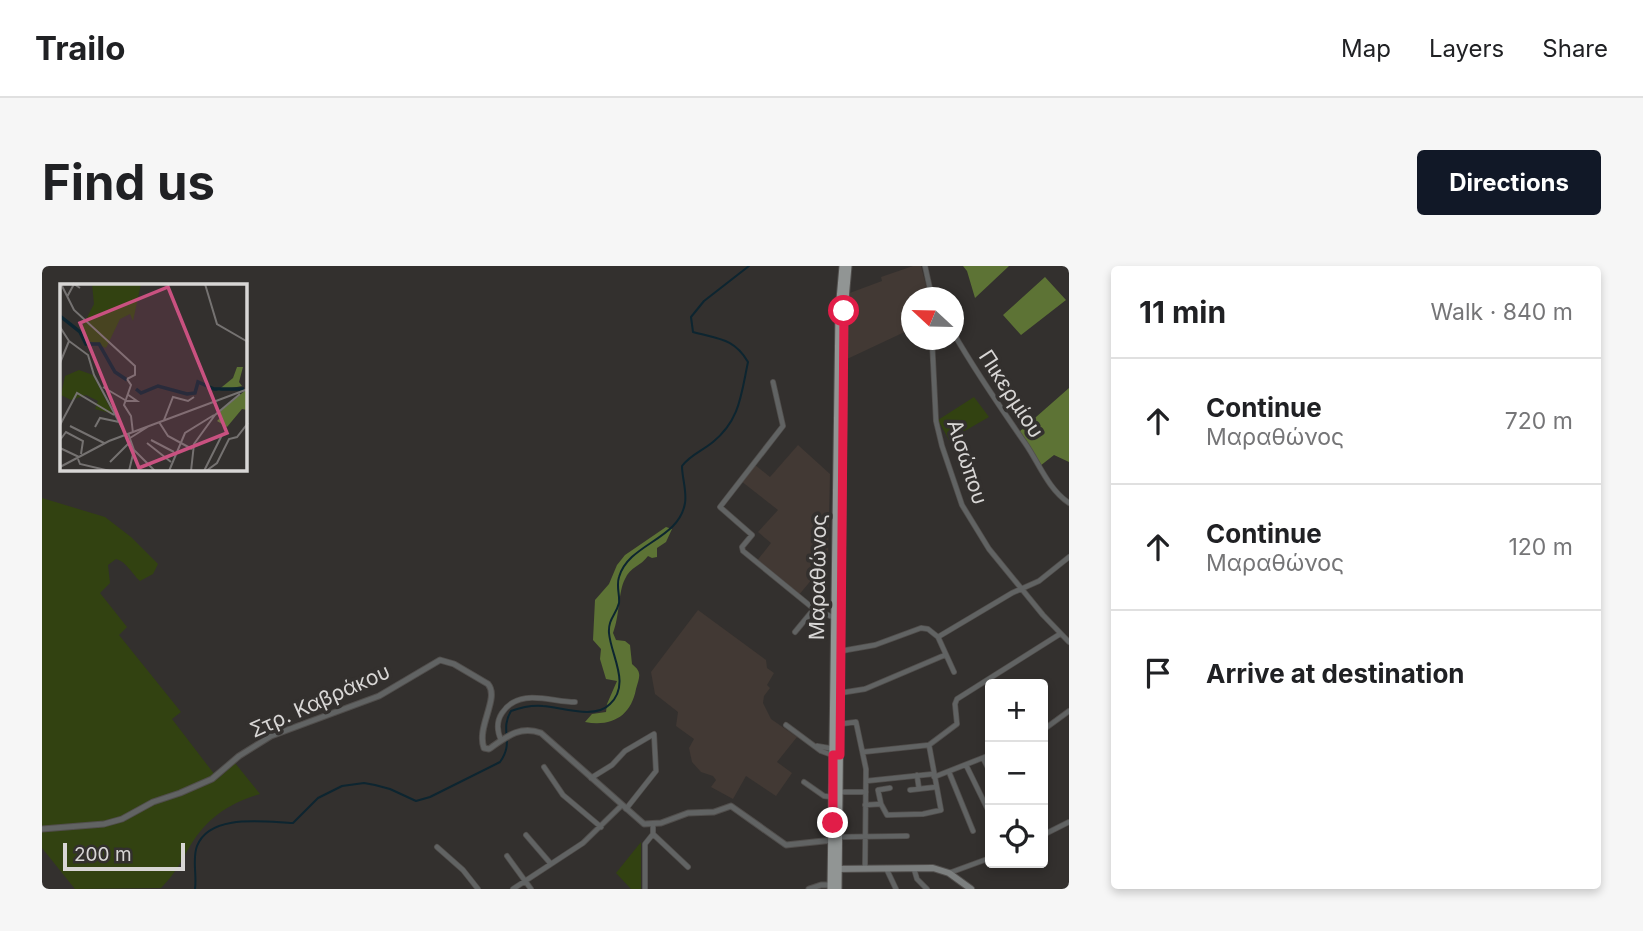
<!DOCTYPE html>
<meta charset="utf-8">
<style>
body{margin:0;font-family:Inter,sans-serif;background:#f6f6f6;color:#202124}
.controls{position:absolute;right:21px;bottom:21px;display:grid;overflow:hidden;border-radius:7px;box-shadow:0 4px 10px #0003}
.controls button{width:63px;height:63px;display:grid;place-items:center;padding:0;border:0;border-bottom:2px solid #e0e0e0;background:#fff;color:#202124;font:35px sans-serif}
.compass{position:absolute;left:859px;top:21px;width:63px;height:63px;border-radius:50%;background:#fff;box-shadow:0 4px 10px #0003;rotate:292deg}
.scale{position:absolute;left:21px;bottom:18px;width:122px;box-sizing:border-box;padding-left:7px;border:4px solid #d8d6d5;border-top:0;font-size:19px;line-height:24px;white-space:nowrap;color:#d8d6d5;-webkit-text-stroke:5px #33302e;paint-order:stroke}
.stop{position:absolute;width:21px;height:21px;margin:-16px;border:5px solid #e11d48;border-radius:50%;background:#fff}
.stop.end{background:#e11d48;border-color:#fff;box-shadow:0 2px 7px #0008}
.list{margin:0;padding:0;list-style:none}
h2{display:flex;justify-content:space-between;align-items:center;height:91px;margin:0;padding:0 28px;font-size:30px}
h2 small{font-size:23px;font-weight:400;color:#757577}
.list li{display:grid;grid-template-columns:46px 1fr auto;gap:21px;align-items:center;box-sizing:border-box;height:126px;padding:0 28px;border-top:2px solid #e0e0e0}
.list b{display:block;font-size:26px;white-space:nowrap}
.list p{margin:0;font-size:23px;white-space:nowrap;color:#757577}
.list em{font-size:23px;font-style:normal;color:#757577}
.icon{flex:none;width:38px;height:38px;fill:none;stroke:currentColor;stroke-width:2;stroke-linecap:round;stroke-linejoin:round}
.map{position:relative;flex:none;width:1027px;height:623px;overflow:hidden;border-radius:7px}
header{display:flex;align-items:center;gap:42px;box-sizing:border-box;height:98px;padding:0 35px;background:#fff;border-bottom:2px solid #e0e0e0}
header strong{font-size:33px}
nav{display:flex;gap:38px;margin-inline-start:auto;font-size:24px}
.intro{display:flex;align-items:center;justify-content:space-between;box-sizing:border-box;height:168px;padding:0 42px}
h1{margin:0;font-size:49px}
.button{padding:18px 32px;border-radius:7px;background:#111827;color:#fff;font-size:24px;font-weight:700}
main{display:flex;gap:42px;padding:0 42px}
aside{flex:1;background:#fff;border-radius:7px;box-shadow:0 4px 10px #0003}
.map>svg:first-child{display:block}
.built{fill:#423934}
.green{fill:#324211}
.forest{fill:#5d7335}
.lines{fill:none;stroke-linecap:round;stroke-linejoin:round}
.stream{stroke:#0d2530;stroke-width:2}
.minor-casing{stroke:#514e4c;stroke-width:6}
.tertiary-casing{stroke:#514e4c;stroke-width:7}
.secondary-casing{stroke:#514e4c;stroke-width:8}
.primary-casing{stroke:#514e4c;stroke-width:9}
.minor{stroke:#616363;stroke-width:4.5}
.tertiary{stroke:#616363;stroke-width:5}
.secondary{stroke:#7c7f7f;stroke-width:6}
.primary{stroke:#919594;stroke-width:7}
.route{stroke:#e11d48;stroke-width:9}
.labels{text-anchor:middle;stroke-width:7;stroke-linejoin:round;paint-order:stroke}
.street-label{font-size:21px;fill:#d8d6d5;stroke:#33302e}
.inset-river{fill:none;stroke:#0d2530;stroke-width:3.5}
.inset-road{fill:none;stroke:#757271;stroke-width:2}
.view{fill:#c95180;fill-opacity:0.15;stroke:#c95180;stroke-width:3.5}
.inset-edge{fill:none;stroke:#d8d6d5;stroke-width:3.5}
</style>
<header>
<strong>Trailo</strong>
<nav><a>Map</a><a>Layers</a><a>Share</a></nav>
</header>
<div class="intro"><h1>Find us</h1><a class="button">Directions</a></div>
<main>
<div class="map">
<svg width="1027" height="623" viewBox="0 0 1027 623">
<rect width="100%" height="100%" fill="#33302e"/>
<!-- built -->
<path class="built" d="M871 0H879L887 31 870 32 869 63 803 94 805 28 840 15 839 11Z
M756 179 788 208 786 294 756 330 714 296 729 277 716 266 736 244 699 215 712 198 728 211Z
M656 344 724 394 725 402 732 407 725 419 728 422 722 430 721 437 729 453 755 471 735 496 750 507 734 530 704 510 691 533 669 521 674 514 671 510 659 506 650 496 647 482 652 473 634 460 636 446 613 428 609 406Z"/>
<!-- green -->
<path class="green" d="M932 131 947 151 907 174 896 154Z
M0 232 63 251 89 271 116 298 111 308 98 315C89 307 85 296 74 293L66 299 68 317 58 327 85 361 77 369 139 446 130 453 176 513 193 497 218 528C187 537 165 552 148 580 139 596 132 609 119 622L33 623 0 582Z
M599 576V623H589L574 607Z"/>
<!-- forest -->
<path class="forest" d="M921 0H967L933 32 925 5Z
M1003 11 1024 34 979 69 961 49Z
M1027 122V196L1012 189 998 200 977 166Z
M624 261 630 263 624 276 615 282V291L610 292 606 290C599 300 588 301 583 313 576 326 578 349 571 367L574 374 583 375 588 379 590 398C601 407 597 411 594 423 589 450 570 461 543 456L550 448 564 446 565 438 575 415 564 413 558 393 559 383 551 374 553 334 567 318 575 299 583 289Z"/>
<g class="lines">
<!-- stream -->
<path class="stream" d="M153 623C155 608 150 593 155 580 168 547 223 556 251 557L276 532 300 520 322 517 333 519 348 523 374 535 388 531 458 496C473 475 457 465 469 445 480 441 489 439 501 440 519 441 553 454 568 438 589 418 569 390 567 367 566 353 574 349 577 337 578 329 574 320 577 311 587 277 637 274 643 237 645 225 640 212 640 200 648 189 660 185 671 176 698 154 699 129 706 96 692 72 676 73 651 66L649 51 662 35 707 0"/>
<!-- minor casing -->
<g class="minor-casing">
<path id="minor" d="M883 0 890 32
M912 68C934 106 958 141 983 177 997 197 1006 223 1027 237
M890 74 894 155 900 180 920 239 947 283 1001 349 1027 376
M731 116 741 160 678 241 710 269 700 281 701 285 772 343 793 352
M753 366 772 343
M896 371 970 327 997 315 1027 291
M896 371 912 406
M799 385 833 379 879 362 886 363 896 371
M798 427 823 423 903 389
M798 458 814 456 824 503 823 603
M744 459 779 485 790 489
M1001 464 1027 445
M459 474C455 465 454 456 460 447 477 421 509 436 533 436
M887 479 915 458 913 438 915 433 1018 368
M775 480 793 483
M821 486 887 479
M941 492 948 506
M924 499 948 548
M502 501 521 529 559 561
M907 506 931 565
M875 509 877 523
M892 511 948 489
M549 512 570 499 583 485 612 468 614 505 584 543
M824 515 891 508
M762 516 782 530 790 531
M868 524 894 521
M798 526H824
M839 538 836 524 848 522
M823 539 839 538 845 549 881 548 899 544 887 479
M611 568 646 601
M484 569 509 598
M1001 569 1027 556
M795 571 865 570
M395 581 421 604 436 623
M465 590 489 623
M844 602 854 623
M872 603 875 613 885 623
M907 607 948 592
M471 623 541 577 579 540
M603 623V578L611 568V559"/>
</g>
<!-- tertiary casing -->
<g class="tertiary-casing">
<path id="tertiary" d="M0 563 62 558 80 553 111 536 138 527 170 513 197 490 229 470 337 430 398 394 412 398 446 418C458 432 434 461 442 482L447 483C464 471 478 459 499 467L602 558 619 557 646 547 672 546 689 540 744 579 791 574
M767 623 779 619H791"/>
</g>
<!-- secondary casing -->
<g class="secondary-casing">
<path id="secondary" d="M791 603 891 602 907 607 929 623"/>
</g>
<!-- primary casing -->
<g class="primary-casing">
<path id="primary" d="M789 623 797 45 801 0
M796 623 802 45 806 0"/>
</g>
<!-- minor -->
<use href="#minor" class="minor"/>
<!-- tertiary -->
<use href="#tertiary" class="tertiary"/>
<!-- secondary -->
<use href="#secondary" class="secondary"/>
<!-- primary -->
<use href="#primary" class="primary"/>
</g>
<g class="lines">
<!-- route -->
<path class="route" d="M791 557V489H798L802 45"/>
</g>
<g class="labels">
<!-- street labels -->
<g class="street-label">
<text transform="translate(969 128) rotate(57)" y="7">Πικερμίου</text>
<text transform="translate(925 196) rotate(72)" y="7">Αισώπου</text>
<text transform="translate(776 311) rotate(-89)" y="7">Μαραθώνος</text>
<text transform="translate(278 435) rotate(-24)" y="7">Στρ. Καβράκου</text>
</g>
</g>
<!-- overview -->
<g transform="translate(18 18)">
<rect width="187" height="187" fill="#33302e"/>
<path d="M32 0H81L73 37 70 30 60 35 46 64 27 56 21 45 34 20ZM19 86 33 91 53 130 35 125 38 117 26 111 11 116 1 111 5 92Z" fill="#324211"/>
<path d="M177 83H183L179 98 182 102 157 107 173 94ZM187 105V126L182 125 167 143 157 137 161 133 157 130Z" fill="#5d7335"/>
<path class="inset-river" d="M0 32 20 48 26 60H39L55 88 67 96M76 105 81 109 98 102 127 110 135 109 138 98 154 105H184"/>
<path class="inset-road" d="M1 0 14 26 75 82V91L67 95M145 0 157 40 188 58M7 13 14 0 20 4M0 43 9 57 0 79M9 57 28 71 34 91 66 151M67 95 71 101 64 121 71 132 73 149M43 103 65 116M65 117H77L67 110M104 136 113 113 128 117 134 113M99 138 108 152 132 165M0 141 17 109 54 131M10 142 44 159M35 143 40 134 59 138M68 149 74 166 69 187M70 154 89 142M0 156 6 148 23 157 21 170M91 156 114 168M87 159 111 178M0 164 19 173M74 166 95 187M18 175 20 180 50 187M50 178 71 157M0 183 49 157 188 105M109 187 125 149 154 131M131 187 134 160 155 131 180 110M144 187 162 151M146 187 157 179 169 155 177 153 188 139"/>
<path class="view" d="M108 3 167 149 79 184 20 39Z"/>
<rect width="187" height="187" class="inset-edge"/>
</g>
</svg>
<div class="controls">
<button>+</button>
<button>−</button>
<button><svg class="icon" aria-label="locate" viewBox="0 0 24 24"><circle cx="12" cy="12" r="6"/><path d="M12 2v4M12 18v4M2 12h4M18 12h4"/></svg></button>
</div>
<svg class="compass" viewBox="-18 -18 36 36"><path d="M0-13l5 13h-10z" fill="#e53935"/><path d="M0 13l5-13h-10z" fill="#757577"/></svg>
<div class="scale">200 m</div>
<div class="stop" style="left:802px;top:45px"></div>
<div class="stop end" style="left:791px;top:557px"></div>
</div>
<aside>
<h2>11 min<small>Walk · 840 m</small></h2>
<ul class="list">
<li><svg class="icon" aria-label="ahead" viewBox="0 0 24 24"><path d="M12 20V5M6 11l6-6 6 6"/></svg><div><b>Continue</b><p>Μαραθώνος</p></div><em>720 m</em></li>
<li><svg class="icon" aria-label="ahead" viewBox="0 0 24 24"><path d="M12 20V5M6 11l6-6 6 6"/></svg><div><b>Continue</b><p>Μαραθώνος</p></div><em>120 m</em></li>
<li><svg class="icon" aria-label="arrive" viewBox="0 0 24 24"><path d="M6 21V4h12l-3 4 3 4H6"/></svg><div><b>Arrive at destination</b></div></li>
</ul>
</aside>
</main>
